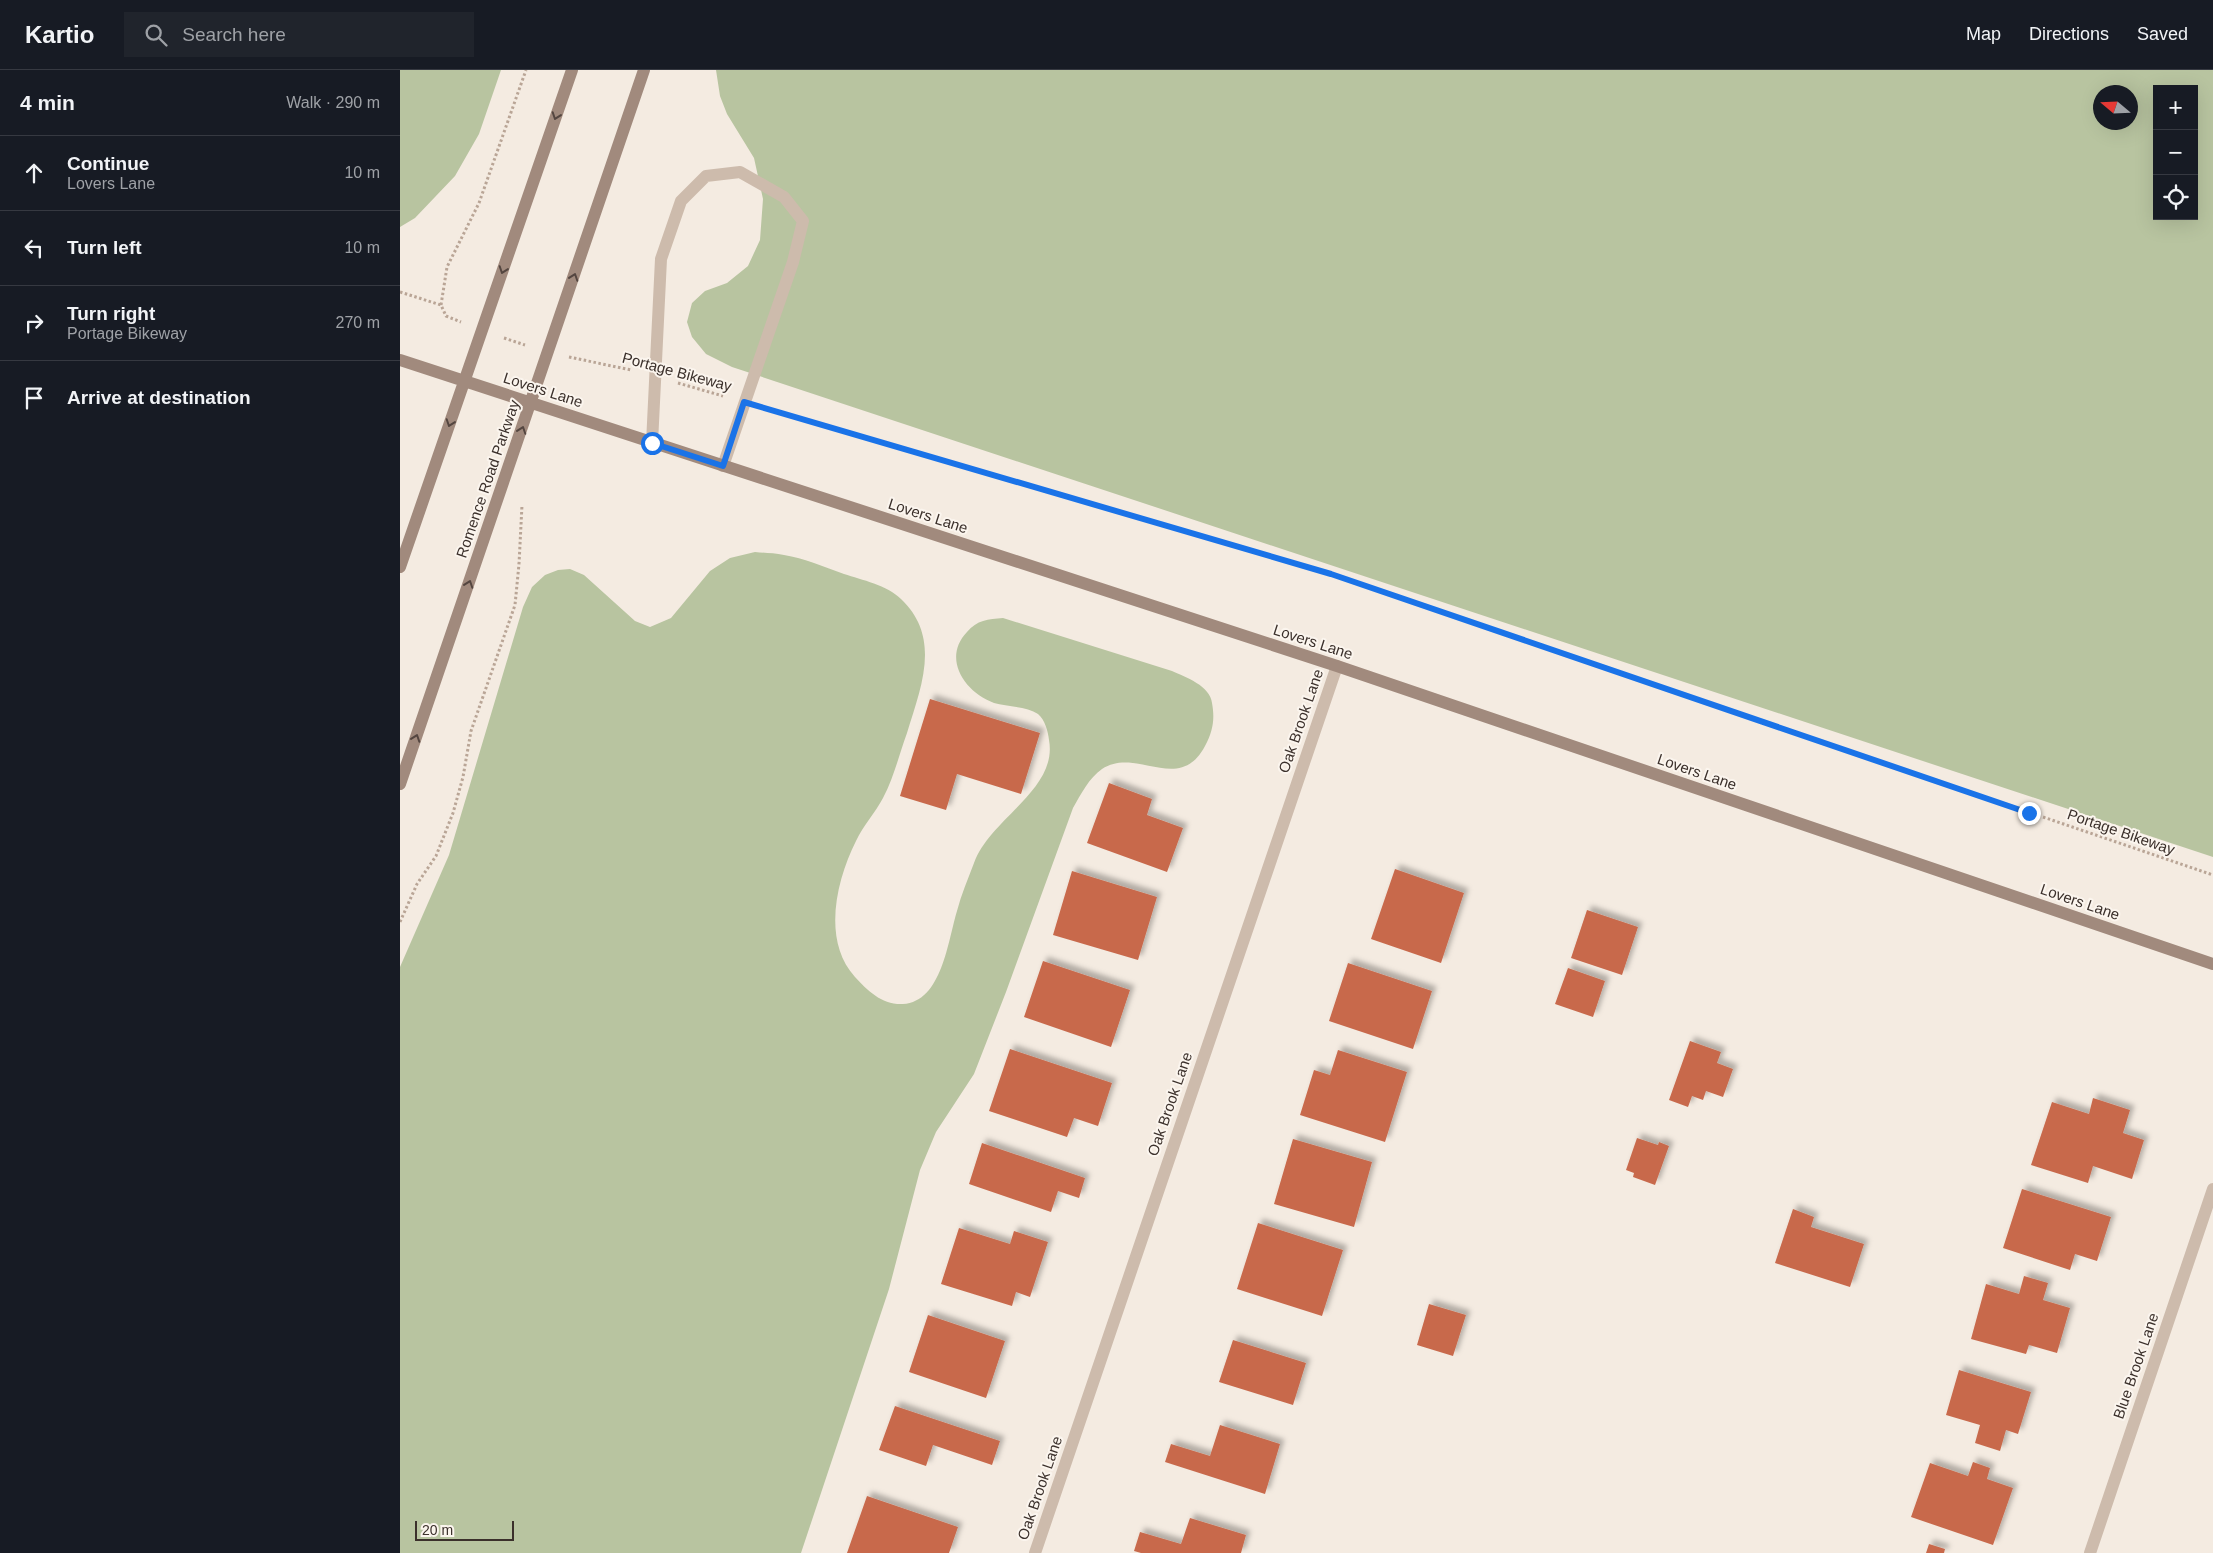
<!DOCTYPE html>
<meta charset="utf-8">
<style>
body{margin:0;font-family:Arial,sans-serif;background:#20242c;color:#f1f3f6}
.controls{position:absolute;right:15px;top:15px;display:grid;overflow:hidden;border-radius:0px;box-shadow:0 5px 20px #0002}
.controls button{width:45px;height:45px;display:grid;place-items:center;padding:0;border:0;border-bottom:1px solid #363941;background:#171b24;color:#f1f3f6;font:25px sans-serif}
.compass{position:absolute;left:1693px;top:15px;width:45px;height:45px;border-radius:50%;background:#171b24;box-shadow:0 5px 20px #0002;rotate:289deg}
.scale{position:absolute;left:15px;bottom:12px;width:99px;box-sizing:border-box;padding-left:5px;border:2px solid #3b302b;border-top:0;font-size:14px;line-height:18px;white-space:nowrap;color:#3b302b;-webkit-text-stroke:4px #fbf5ee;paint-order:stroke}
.stop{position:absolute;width:15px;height:15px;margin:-11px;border:4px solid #1a73e8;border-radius:50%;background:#fff}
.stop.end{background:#1a73e8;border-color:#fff;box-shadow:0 1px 5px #0008}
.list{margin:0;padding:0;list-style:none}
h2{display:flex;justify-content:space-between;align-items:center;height:65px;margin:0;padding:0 20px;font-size:21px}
h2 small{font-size:16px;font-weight:400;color:#9ea1a6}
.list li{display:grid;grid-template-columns:32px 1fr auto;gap:15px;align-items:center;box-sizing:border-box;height:75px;padding:0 20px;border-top:1px solid #363941}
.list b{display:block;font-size:19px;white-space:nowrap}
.list p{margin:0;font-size:16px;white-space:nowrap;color:#9ea1a6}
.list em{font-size:16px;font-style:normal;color:#9ea1a6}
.icon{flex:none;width:28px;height:28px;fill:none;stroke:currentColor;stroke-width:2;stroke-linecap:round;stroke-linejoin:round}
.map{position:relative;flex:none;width:1813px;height:1483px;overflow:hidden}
header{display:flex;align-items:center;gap:30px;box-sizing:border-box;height:70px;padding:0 25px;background:#171b24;border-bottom:1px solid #363941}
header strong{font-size:24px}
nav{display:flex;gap:28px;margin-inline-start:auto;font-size:18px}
.search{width:350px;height:45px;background:#20242c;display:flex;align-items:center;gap:12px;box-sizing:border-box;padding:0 18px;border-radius:0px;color:#9ea1a6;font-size:19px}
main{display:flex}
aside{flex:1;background:#171b24}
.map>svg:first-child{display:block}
.green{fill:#b8c4a0;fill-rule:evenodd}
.building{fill:#c8694b;filter:url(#shadow)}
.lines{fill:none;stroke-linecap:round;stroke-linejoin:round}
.path{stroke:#b9a596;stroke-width:3;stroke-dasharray:2.5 2.5;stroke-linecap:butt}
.lane{stroke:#cdbbac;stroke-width:12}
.street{stroke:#cdbbac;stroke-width:12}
.secondary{stroke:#a18a7d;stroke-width:12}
.oneway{stroke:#544640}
.route{stroke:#1a73e8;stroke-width:6}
.labels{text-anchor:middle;stroke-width:4;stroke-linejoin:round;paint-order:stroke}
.street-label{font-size:15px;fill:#3b302b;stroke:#fbf5ee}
</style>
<header>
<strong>Kartio</strong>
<div class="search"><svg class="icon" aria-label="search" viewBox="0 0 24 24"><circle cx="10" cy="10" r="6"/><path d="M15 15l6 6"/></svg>Search here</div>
<nav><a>Map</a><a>Directions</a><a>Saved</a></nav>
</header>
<main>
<aside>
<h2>4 min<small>Walk · 290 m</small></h2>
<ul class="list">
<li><svg class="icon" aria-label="ahead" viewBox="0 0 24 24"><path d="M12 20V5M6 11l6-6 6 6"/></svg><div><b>Continue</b><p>Lovers Lane</p></div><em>10 m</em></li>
<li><svg class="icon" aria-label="left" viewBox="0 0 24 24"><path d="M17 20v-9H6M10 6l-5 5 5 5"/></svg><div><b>Turn left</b></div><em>10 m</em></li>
<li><svg class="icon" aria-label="right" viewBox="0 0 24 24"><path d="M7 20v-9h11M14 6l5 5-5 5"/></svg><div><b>Turn right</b><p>Portage Bikeway</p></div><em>270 m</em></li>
<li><svg class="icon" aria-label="arrive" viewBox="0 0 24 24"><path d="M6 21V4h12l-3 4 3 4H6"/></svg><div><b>Arrive at destination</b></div></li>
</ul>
</aside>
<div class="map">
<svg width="1813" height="1483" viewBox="0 0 1813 1483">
<defs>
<filter id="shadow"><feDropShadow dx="4.5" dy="-4.5" stdDeviation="2.5" flood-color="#0004"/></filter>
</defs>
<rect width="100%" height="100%" fill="#f4ebe1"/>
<!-- green -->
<path class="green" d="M0 0H101L79 64 55 106 15 148 0 157Z
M316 0H1813V787L332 297 306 284 292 267 287 252 292 233 305 221 327 213 348 196 360 170 363 129 354 88 327 44 320 26ZM1757 19H1794V146H1757ZM1700 22H1730V52H1700Z
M355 482C365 483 374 483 384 485 404 488 424 497 444 504 462 510 487 515 501 529 542 568 521 617 507 663 499 685 494 707 483 728 475 743 463 756 456 771 436 811 422 871 455 907 468 921 482 935 503 934 542 932 548 870 557 841 561 825 568 809 574 793 590 748 658 720 649 670 648 661 645 650 638 644 627 636 607 637 594 633 564 622 542 588 567 562 577 550 588 549 603 548L772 601C786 607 810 616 812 633 815 649 813 661 805 676 779 725 737 676 702 699 689 708 681 724 673 738L606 922 574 1004 536 1062 520 1100 489 1219 401 1483H0V897L49 785 123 537 132 517 145 505 158 500 170 499 184 505 235 551 250 557 271 548 310 501 330 488Z"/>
<!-- building -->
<path class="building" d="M530 629 640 663 621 724 557 704 546 740 500 726Z
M709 713 752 729 747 745 783 758 767 802 687 773Z
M995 799 1064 823 1041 893 971 869Z
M672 801 757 827 738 890 653 865Z
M1187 840 1238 857 1222 905 1171 888Z
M643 891 730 920 711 977 624 947Z
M948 893 1032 921 1013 979 929 951Z
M1168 898 1205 911 1193 947 1155 934Z
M1290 971 1321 982 1317 993 1333 999 1323 1027 1306 1021 1303 1030 1292 1026 1288 1037 1269 1030Z
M610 979 712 1013 698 1056 674 1048 667 1067 589 1041Z
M938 980 1007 1002 985 1072 900 1045 914 1000 930 1005Z
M1693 1028 1730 1040 1723 1063 1744 1070 1732 1109 1693 1096 1688 1113 1631 1095 1652 1032 1689 1044Z
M1237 1068 1258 1075 1259 1072 1269 1076 1255 1115 1233 1107 1234 1103 1226 1100Z
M893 1069 972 1092 954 1157 874 1134Z
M582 1073 685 1108 679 1128 658 1121 651 1142 569 1114Z
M1622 1119 1711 1147 1697 1191 1675 1184 1670 1200 1603 1178Z
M1393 1139 1414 1147 1411 1157 1464 1174 1450 1217 1375 1193Z
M858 1153 943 1180 922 1246 837 1219Z
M559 1158 610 1174 614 1161 648 1172 630 1227 616 1222 612 1236 541 1214Z
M1624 1206 1648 1213 1643 1230 1670 1238 1657 1283 1629 1275 1626 1284 1571 1269 1586 1214 1619 1224Z
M1029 1234 1066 1245 1053 1286 1017 1275Z
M528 1245 605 1271 586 1328 509 1302Z
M833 1270 906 1293 893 1335 819 1312Z
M1559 1300 1631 1322 1618 1364 1606 1360 1600 1381 1575 1373 1580 1355 1546 1345Z
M495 1336 600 1371 592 1395 533 1375 526 1396 479 1380Z
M820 1355 880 1374 865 1424 765 1392 771 1374 810 1386Z
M1573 1392 1590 1398 1587 1409 1613 1418 1593 1475 1511 1447 1530 1393 1568 1406Z
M467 1426 558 1457 549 1483H447Z
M790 1448 846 1465 841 1483H741L734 1481 740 1462 781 1474Z
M1529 1474 1545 1479 1544 1483H1526Z"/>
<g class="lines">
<!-- path -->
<path class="path" d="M0 222 41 235 46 246 61 252
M41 235 47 197 79 133 126 0
M104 268 125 275
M169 287 231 300
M278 313 323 326
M367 339 931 504 1813 805
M0 852 17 814 36 786 53 743 63 707 71 661 115 535 119 494 122 435"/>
<!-- lane -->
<path class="lane" d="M252 373 261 189 281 131 306 106 340 102 384 127 403 151 393 192 323 396"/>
<!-- street -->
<path class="street" d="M635 1483 937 596
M1690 1483 1813 1119"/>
<!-- secondary -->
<path class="secondary" d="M0 290 937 596 1813 894
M0 497 172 0
M0 714 244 0"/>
</g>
<!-- one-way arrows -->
<defs><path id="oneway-chevron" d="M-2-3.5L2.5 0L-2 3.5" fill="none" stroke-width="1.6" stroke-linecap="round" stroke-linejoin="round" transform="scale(1.25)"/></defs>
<g class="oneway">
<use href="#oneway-chevron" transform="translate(156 46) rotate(109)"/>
<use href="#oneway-chevron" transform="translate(103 200) rotate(109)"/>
<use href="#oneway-chevron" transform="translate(174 207) rotate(-71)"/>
<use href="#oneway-chevron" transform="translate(50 353) rotate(109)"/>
<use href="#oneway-chevron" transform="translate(122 360) rotate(-71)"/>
<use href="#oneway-chevron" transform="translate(69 514) rotate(-71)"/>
<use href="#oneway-chevron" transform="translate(16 668) rotate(-71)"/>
</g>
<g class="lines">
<!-- route -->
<path class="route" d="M252 373 323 396 344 332 931 504 1629 743"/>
</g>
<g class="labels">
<!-- street labels -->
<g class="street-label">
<text transform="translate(277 302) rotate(15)" y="5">Portage Bikeway</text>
<text transform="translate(143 320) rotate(18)" y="5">Lovers Lane</text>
<text transform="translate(88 409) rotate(-71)" y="5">Romence Road Parkway</text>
<text transform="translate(528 446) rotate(18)" y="5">Lovers Lane</text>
<text transform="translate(913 572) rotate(18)" y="5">Lovers Lane</text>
<text transform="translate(901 651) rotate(-71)" y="5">Oak Brook Lane</text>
<text transform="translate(1297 702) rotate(19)" y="5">Lovers Lane</text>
<text transform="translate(1721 762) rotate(19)" y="5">Portage Bikeway</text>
<text transform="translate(1680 832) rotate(19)" y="5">Lovers Lane</text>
<text transform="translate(770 1034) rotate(-71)" y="5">Oak Brook Lane</text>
<text transform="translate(1736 1296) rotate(-71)" y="5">Blue Brook Lane</text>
<text transform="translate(640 1418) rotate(-71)" y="5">Oak Brook Lane</text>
</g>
</g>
</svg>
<div class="controls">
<button>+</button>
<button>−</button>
<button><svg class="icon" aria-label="locate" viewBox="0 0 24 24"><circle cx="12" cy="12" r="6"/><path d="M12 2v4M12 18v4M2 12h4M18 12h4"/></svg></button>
</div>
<svg class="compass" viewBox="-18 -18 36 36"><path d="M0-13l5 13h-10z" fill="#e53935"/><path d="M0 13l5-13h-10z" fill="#9ea1a6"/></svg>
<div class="scale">20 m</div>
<div class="stop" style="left:252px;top:373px"></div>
<div class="stop end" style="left:1629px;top:743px"></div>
</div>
</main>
